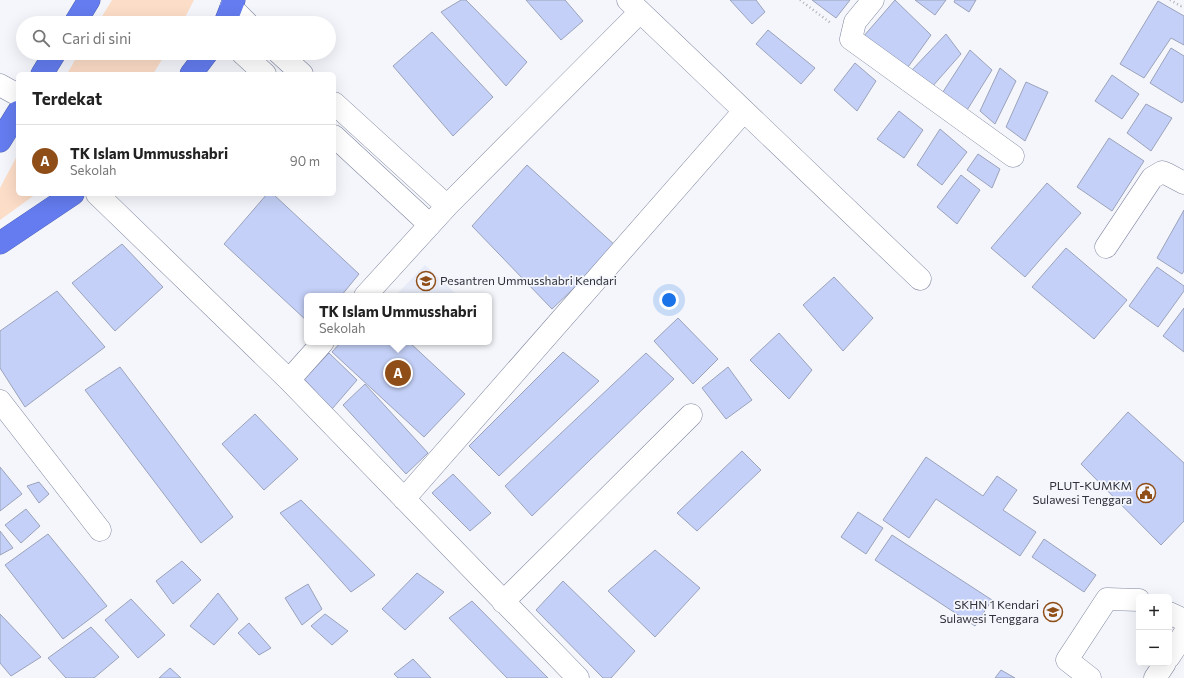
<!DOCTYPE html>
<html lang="id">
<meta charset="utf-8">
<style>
body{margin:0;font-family:Commissioner,sans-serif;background:#f6f6f6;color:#222}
.controls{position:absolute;right:12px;bottom:12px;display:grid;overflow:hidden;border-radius:6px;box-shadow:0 4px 16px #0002}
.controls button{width:36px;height:36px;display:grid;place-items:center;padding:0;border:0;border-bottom:1px solid #e0e0e0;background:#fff;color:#222;font:20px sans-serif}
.you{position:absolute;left:669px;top:300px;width:14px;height:14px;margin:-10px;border:3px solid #fff;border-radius:50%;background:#1a73e8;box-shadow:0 0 0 6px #1a73e833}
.badge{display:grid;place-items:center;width:26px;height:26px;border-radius:50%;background:#8f4e18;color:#fff;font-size:13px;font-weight:700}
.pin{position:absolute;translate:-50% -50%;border:2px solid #fff;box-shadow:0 1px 4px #0006}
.popup{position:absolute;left:304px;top:293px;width:188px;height:52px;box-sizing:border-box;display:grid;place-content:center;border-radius:6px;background:#fff;filter:drop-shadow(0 1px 3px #0005);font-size:13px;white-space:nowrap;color:#767676}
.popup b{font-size:15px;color:#222}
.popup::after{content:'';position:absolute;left:50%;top:100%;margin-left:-8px;border:8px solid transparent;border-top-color:#fff}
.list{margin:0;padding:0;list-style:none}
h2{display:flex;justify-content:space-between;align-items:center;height:52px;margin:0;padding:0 16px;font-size:17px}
h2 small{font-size:13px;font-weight:400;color:#767676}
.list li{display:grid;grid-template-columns:26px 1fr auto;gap:12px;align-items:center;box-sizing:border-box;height:72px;padding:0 16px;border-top:1px solid #e0e0e0}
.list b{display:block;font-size:15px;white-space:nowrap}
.list p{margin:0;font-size:13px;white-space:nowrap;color:#767676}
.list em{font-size:13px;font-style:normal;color:#767676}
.icon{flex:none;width:22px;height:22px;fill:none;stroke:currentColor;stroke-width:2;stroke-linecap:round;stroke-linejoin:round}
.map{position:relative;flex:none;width:1184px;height:678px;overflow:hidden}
.search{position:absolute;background:#fff;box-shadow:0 4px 16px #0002;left:16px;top:16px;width:320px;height:44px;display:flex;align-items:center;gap:10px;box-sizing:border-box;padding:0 14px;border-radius:22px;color:#767676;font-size:15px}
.panel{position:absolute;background:#fff;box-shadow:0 4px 16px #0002;left:16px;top:72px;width:320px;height:124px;border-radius:6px}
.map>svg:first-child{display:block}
.built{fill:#e8ecf9}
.green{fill:#fcddc8}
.building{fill:#c4d0f7;stroke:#9ba3bb}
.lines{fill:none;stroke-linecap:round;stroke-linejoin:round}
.minor-casing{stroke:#80879f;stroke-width:23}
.highway-casing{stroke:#5162b0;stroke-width:23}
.path{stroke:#afb1b8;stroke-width:2.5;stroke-dasharray:1 3;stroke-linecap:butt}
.minor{stroke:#fff;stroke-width:22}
.highway{stroke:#647cef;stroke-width:22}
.labels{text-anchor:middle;stroke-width:3.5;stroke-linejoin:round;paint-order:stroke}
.poi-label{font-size:12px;fill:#2f323c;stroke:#f4f6fb;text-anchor:end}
</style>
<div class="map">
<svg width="1184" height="678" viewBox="0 0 1184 678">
<rect width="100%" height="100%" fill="#f4f6fb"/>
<!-- built -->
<path class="built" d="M425 265 458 296H395Z"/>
<!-- green -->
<path class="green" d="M112 0H194L182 23H98Z
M79 53H166L153 74H67Z
M18 154V194H36L0 220V188Z"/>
<!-- building -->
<path class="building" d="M461 0H466L527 62 506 86 441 12Z
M526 0H565L583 21 561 40Z
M730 0H756L765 12 752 24Z
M812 0H850L836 18Z
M895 0 931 35 903 74 863 37Z
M915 0H946L935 15Z
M955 0H976L969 12 954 2Z
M1158 1 1184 16V45L1171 38 1144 78 1120 64Z
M768 30 815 68 801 84 756 44Z
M432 32 493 97 453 136 393 66Z
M946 34 961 54 931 88 911 71Z
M1171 48 1184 56V100L1182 103 1150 83Z
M970 50 992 70 964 115 939 98Z
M855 63 876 81 857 111 834 90Z
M1000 68 1016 81 995 124 980 111Z
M1112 75 1139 94 1122 119 1095 101Z
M1026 82 1048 92 1025 141 1006 127Z
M1146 104 1172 118 1151 151 1127 133Z
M899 111 923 130 904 158 877 139Z
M940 129 967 152 942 185 917 165Z
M1109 138 1144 161 1112 211 1077 187Z
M978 154 1000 169 992 188 967 170Z
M527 165 617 247 552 309 472 226Z
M961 175 980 190 957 224 937 207Z
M1047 183 1081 213 1025 277 991 248Z
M267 194H273L359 274 341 296H307V321L224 244Z
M1184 210V271L1182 274 1157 258Z
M122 244 163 287 115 331 72 283Z
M1066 248 1127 300 1094 339 1032 287Z
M1157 267 1184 286V291L1158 327 1129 306Z
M834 277 873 318 843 351 803 305Z
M57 291 105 347 25 407 0 368V331Z
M1184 308V352L1163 336Z
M678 318 718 359 693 384 654 341Z
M779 333 812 370 789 399 750 360Z
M341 342H409L465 394 424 437 332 352Z
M563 352 599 381 499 476 469 446Z
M329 353 357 380 332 409 304 379Z
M646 353 674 379 532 516 505 486Z
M120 367 233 517 201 543 85 390Z
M728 367 752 400 726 419 702 388Z
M365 384 428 453 406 474 343 405Z
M1128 412 1184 463V521L1161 545 1081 464Z
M255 414 298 459 264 490 222 444Z
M742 451 761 470 697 531 677 513Z
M926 457 983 496 997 476 1017 490 1003 510 1036 532 1020 556 936 499 909 538 883 520Z
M0 467 22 494 0 511Z
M453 474 491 513 470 531 432 493Z
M39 482 49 494 39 503 27 486Z
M301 500 375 575 351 592 280 513Z
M26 509 40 526 21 543 5 525Z
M858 512 883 528 866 554 841 537Z
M0 531 13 548 0 555Z
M48 534 107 606 63 639 5 565Z
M892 535 992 600 975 626 875 560Z
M1044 539 1096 575 1084 592 1032 557Z
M655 550 700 588 655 637 608 591Z
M182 561 201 580 173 604 156 581Z
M417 573 444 592 405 630 382 609Z
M563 581 635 651 611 678H603L536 610Z
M308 584 322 609 302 625 285 598Z
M218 593 238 619 214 645 190 626Z
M131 599 165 635 138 658 105 620Z
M472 601 548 678H507L449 618Z
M0 614 41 657 11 676 0 663Z
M325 614 348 631 332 645 311 626Z
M249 623 271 648 259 655 238 633Z
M91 627 119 657 94 678H66L48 658Z
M413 659 431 678H398L394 674Z
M170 668 181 678H159Z
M1001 670 1015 678H995Z"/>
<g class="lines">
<!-- minor casing -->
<g class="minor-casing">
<path id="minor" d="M628 0 920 279
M873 0 855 22 851 39 1013 156
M231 7 247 23
M242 53 265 74
M279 53 302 74
M0 85 18 95
M334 103 447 206
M334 136 430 225
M97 194 289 380 323 342
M1106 247 1152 178 1162 172 1167 174 1184 183
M365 296 447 206 640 12
M289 380 578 678
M0 401 100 530
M404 499 744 111
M503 602 691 415
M1169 613 1184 620
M1169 657 1184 634
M1090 678 1067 660 1107 599 1139 600
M1155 678 1165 663"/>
</g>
<!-- highway casing -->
<g class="highway-casing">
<path id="highway" d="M75 23 89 0
M225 23 234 0
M42 74 55 53
M191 74 207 53
M0 141 18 112
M0 243 73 194"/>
</g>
<!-- path -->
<path class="path" d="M800 0 832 24
M1170 0 1181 6 1184 5"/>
<!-- minor -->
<use href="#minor" class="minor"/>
<!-- highway -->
<use href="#highway" class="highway"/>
</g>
<!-- icons -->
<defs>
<g id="school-ring" transform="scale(1)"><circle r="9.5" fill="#f4f6fb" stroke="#8f4e18" stroke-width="1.5"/><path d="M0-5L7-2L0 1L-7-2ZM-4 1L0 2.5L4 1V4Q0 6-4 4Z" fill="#8f4e18"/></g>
<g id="civic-ring" transform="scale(1)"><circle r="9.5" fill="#f4f6fb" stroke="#8f4e18" stroke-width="1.5"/><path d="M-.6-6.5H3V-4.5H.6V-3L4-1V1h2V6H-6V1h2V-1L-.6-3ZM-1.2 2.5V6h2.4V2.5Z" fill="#8f4e18"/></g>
</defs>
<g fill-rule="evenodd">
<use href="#school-ring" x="426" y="281"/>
<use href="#civic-ring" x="1146" y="493"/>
<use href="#school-ring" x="1053" y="612"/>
</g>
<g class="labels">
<!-- poi labels -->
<g class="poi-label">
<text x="440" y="285" text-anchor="start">Pesantren Ummusshabri Kendari</text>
<text x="1132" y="490">PLUT-KUMKM<tspan x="1132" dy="14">Sulawesi Tenggara</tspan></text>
<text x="1039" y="609">SKHN 1 Kendari<tspan x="1039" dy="14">Sulawesi Tenggara</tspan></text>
</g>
</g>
</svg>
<div class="controls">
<button>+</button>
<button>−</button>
</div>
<div class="you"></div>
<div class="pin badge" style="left:398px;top:373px">A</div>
<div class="popup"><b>TK Islam Ummusshabri</b>Sekolah</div>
<div class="search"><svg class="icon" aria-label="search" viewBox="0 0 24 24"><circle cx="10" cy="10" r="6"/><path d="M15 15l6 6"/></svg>Cari di sini</div>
<section class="panel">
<h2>Terdekat<small></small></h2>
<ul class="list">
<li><span class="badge">A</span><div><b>TK Islam Ummusshabri</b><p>Sekolah</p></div><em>90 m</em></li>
</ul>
</section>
</div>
